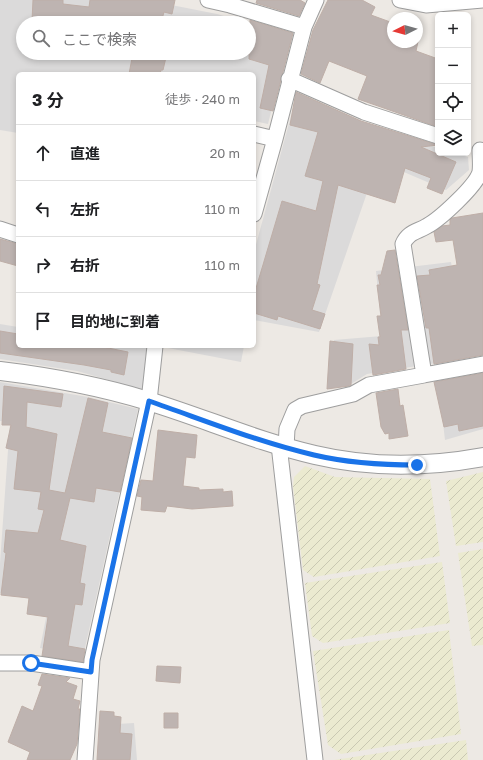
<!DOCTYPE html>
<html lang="ja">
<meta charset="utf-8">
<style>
body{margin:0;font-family:"Golos Text","Noto Sans JP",sans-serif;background:#f6f6f6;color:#202124}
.controls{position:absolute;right:12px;top:12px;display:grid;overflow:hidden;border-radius:6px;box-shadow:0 2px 6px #0003}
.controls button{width:36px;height:36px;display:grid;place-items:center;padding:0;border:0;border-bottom:1px solid #e0e0e0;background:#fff;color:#202124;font:20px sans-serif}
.compass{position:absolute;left:387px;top:12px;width:36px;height:36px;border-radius:50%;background:#fff;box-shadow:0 2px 6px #0003;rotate:265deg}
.stop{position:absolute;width:12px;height:12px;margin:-9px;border:3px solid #1a73e8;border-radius:50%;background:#fff}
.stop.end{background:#1a73e8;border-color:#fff;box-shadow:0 1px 4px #0008}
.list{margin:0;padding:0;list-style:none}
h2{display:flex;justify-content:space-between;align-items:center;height:52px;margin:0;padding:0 16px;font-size:17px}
h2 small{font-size:13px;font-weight:400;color:#757577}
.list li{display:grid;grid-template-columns:26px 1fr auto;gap:12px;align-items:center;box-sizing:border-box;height:56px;padding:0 16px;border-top:1px solid #e0e0e0}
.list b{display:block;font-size:15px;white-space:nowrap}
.list em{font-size:13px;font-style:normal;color:#757577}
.icon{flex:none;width:22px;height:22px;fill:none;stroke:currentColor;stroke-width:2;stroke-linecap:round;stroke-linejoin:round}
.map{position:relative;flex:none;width:483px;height:760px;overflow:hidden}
.search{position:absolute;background:#fff;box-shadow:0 2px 6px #0003;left:16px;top:16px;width:240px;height:44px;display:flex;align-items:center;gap:10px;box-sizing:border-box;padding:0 14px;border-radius:22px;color:#757577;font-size:15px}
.panel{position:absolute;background:#fff;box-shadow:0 2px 6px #0003;left:16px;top:72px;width:240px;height:276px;border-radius:6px}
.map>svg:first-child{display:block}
.residential{fill:#dbdada}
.farmland{fill:url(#farmland-furrows)}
.building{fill:#beb4b1;stroke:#beaea7}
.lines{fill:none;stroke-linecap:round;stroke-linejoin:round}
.minor-casing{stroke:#9e9e9e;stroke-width:17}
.tertiary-casing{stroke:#9e9e9e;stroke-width:20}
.minor{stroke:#fff;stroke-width:15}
.tertiary{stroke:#fff;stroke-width:18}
.route{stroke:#1a73e8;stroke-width:5}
</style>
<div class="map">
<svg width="483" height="760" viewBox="0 0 483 760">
<defs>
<pattern id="farmland-furrows" width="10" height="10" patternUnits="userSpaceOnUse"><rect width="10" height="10" fill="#ebead0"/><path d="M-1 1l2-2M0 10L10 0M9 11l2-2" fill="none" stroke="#c9c8b2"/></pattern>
</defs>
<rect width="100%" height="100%" fill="#ede9e4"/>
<!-- residential -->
<path class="residential" d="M0 0H146L217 14 248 23H23V53H249V23L290 35 268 124 254 121V74H18V133L0 130Z
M297 94 356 121 438 148V153H455L468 157 469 170 446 190 378 161 319 332 254 320V252Z
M451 262 471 376 483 374V429L445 440 436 363 367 374 351 384 329 389 334 340 382 336 376 271Z
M0 324 18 327V346H147L144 390 77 371 0 359Z
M168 346H244L241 362 168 348Z
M0 382 88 397 138 409 83 657 40 648 49 603 0 593V563L10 422 0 421Z
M134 723 137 760H98L101 725Z"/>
<!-- farmland -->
<path class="farmland" d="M305 466 335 477 430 479 440 556 314 577 303 570 293 486 294 477Z
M483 472V542L456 546 446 481Z
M483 549V645L472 646 458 553Z
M442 562 450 623 323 643 312 636 305 583Z
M449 630 461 734 341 754 328 745 313 651Z
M466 740 468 760H334Z"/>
<!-- building -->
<path class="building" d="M33 0H63V4L89 7 90 0H175L172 14 164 12 161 23H61L32 21Z
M257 0H300L305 3 299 16 256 3Z
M328 0H362L375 7 371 15 393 23V42H417V31L420 32 416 51 438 59V127L358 99 367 76 329 61 320 83 301 74 313 30Z
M250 20 293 33 273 111 260 108 269 65 249 59Z
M133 53H167L163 70H161L160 74H129Z
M296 92 361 121 438 145 421 147 456 162 442 194 427 188 431 178 405 168 395 203 338 185 317 284 320 285 312 310 325 314 320 329 278 316 277 320 254 313V295L282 201 316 211 323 181 305 176 318 132 290 125Z
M483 213V355L434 364 429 328H426L417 276 430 275 429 270 457 265 453 240 436 242 434 232 442 226 450 225V220L452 218Z
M0 239 18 244V266L0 261Z
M395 250 408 330H401L406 369 373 375 369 344 379 345 378 337H380L377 316H381L377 285H380L378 275H381L387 251Z
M0 331 18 334V346H98L128 352 124 375 111 372V370L84 365 0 353Z
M330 341 353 344 351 385 349 386 327 389Z
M483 373V426L459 431 458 424 444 427 434 382Z
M4 386 63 394 61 407 27 402 26 427 57 434 49 490 65 493 88 398 108 403 102 432 132 438 120 492 96 488 94 502 70 498 60 540 86 546 80 583 85 584 82 605 75 604 68 646 85 649 83 662 42 656 48 617 27 614 29 598 1 595 6 553 4 552 6 530 38 533 44 510 38 509 41 492 14 489 18 451 6 448 11 425H2Z
M398 389 400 406 403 405 408 436 389 439V433L385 434 381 427 376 393Z
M158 430 197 435 195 458 186 457 183 486 199 488V490L223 489V492L232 491 233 506 192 509 167 506 165 512 141 510 142 497 137 496 141 480 153 481Z
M157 666 181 667 180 683 156 681Z
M42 674 70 678 66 682 77 686 73 699 80 701 78 709H80L77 744 70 760H27L30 752 8 742 22 706 33 711 42 686 38 685Z
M100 711 114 712V716L121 717 120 733 132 734 130 760H97Z
M164 713H178V728H164Z"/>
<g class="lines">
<!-- minor casing -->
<g class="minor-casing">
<path id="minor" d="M208 0 230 5 304 27
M400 0 426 5 483 0
M289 79 364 112 438 136
M254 134 275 139
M254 214 275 139 304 27 316 0
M0 229 18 235
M424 375 483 364
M279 445 315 760
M286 448 287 429 295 410 302 406 353 394 369 385 424 375 403 244C408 232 417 232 427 226 440 219 476 186 480 172 481 165 480 156 480 150
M0 663H31L91 672
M85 760 92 660 149 401 155 346"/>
</g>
<!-- tertiary casing -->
<g class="tertiary-casing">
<path id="tertiary" d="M0 371C50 377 99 386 148 401 204 418 258 442 315 455 370 468 428 467 483 457"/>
</g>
<!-- minor -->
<use href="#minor" class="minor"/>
<!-- tertiary -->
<use href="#tertiary" class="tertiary"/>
</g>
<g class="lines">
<!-- route -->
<path class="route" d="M31 663 91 672 92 660 149 401C204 420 258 442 314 455 348 463 383 465 417 465"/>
</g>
</svg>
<div class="controls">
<button>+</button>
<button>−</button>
<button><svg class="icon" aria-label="locate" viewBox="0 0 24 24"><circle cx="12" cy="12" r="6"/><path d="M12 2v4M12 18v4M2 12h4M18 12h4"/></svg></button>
<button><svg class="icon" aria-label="layers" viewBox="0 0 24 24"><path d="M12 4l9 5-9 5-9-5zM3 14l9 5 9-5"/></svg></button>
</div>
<svg class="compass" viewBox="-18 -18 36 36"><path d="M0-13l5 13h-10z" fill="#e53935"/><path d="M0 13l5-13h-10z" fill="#757577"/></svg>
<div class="stop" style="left:31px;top:663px"></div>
<div class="stop end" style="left:417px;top:465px"></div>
<div class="search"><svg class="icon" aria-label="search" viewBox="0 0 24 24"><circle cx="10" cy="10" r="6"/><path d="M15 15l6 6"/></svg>ここで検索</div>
<section class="panel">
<h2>3 分<small>徒歩 · 240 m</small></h2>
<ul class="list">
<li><svg class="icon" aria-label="ahead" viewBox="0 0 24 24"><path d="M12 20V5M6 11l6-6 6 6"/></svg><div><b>直進</b></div><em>20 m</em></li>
<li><svg class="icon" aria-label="left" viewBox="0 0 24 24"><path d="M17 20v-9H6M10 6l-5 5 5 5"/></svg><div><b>左折</b></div><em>110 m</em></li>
<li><svg class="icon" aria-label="right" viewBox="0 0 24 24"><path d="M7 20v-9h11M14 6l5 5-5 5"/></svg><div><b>右折</b></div><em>110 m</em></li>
<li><svg class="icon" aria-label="arrive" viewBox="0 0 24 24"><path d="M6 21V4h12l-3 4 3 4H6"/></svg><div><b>目的地に到着</b></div></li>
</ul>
</section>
</div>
